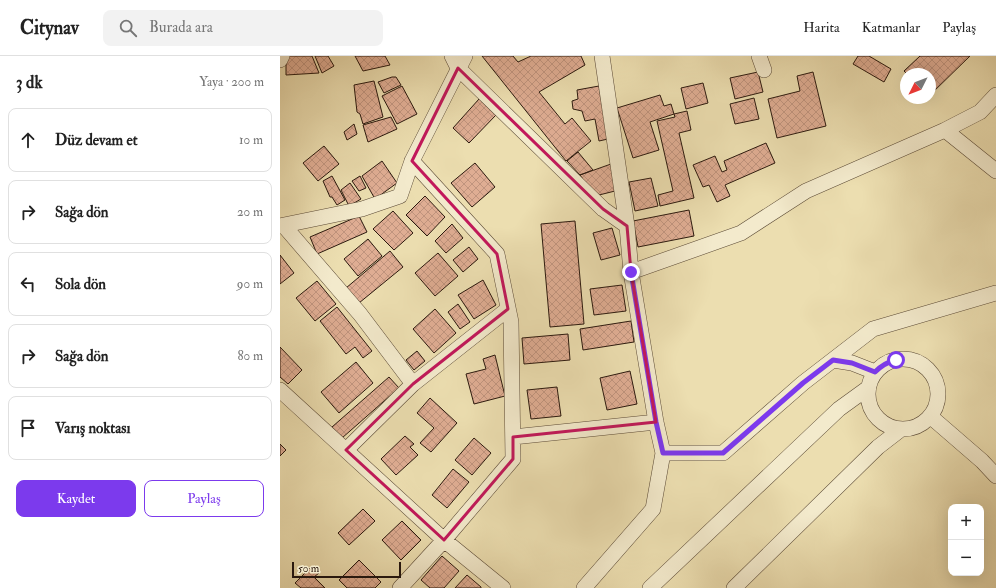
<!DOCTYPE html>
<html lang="tr">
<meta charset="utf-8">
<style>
body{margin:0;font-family:"IM FELL Double Pica",serif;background:#f2f2f2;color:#222}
.controls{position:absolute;right:12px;bottom:12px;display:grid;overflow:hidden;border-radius:8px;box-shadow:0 4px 16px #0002}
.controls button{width:36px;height:36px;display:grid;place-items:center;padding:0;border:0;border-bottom:1px solid #e0e0e0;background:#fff;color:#222;font:20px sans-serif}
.compass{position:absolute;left:620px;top:12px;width:36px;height:36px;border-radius:50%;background:#fff;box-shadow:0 4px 16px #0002;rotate:228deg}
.scale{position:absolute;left:12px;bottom:10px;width:109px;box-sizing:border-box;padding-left:4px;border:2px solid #2b190e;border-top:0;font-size:11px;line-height:14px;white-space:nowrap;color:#2b190e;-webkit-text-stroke:3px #f3eacc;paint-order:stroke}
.stop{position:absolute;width:12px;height:12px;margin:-9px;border:3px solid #7c3aed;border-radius:50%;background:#fff}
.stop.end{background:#7c3aed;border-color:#fff;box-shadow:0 1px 4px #0008}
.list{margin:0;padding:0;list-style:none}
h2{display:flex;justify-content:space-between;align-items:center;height:52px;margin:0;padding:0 16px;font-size:17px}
h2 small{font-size:13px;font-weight:400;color:#767676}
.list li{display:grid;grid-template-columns:26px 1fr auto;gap:12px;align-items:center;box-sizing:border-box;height:64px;margin:0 8px 8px;padding:0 8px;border:1px solid #e0e0e0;border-radius:8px}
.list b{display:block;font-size:15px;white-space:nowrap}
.list em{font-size:13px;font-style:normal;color:#767676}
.actions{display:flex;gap:8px;padding:12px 16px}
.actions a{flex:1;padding:9px 0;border:1px solid #7c3aed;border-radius:8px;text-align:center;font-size:14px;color:#7c3aed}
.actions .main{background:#7c3aed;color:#fff}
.icon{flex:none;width:22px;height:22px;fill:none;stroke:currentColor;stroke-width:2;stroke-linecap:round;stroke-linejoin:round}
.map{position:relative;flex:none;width:716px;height:532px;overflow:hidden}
header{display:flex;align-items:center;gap:24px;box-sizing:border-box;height:56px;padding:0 20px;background:#fff;border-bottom:1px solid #e0e0e0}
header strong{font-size:19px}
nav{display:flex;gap:22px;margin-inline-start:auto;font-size:14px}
.search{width:280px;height:36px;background:#f2f2f2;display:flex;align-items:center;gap:10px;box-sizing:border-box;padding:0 14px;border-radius:8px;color:#767676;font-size:15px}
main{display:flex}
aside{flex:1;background:#fff}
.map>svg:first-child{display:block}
.building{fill:url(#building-cross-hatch);stroke:#2b190e}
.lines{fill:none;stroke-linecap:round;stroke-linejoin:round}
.minor-casing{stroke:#5b4a36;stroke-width:16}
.minor{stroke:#f3eacc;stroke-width:15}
.route{stroke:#7c3aed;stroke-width:5}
.marked{fill:none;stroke:#c2185b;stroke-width:3;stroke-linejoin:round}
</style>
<header>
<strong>Citynav</strong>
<div class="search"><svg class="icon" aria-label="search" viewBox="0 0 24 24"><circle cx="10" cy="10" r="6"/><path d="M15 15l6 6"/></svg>Burada ara</div>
<nav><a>Harita</a><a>Katmanlar</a><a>Paylaş</a></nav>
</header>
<main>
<aside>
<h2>3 dk<small>Yaya · 200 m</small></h2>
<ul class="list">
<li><svg class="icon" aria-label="ahead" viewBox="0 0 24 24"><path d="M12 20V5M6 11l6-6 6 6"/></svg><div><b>Düz devam et</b></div><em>10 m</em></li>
<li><svg class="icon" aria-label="right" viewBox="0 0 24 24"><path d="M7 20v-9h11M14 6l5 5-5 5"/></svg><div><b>Sağa dön</b></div><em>20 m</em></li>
<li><svg class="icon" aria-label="left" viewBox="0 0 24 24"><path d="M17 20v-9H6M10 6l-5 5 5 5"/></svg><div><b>Sola dön</b></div><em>90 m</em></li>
<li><svg class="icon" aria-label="right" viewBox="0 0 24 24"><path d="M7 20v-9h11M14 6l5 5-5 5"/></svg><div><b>Sağa dön</b></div><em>80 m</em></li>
<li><svg class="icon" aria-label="arrive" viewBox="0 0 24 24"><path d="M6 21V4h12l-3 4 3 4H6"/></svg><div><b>Varış noktası</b></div></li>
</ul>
<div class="actions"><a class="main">Kaydet</a><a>Paylaş</a></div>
</aside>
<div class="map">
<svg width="716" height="532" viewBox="0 0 716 532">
<defs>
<pattern id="building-cross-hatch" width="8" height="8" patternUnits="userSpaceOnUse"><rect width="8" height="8" fill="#dfad93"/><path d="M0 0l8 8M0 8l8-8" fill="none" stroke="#c0947e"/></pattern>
</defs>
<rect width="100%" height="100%" fill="#ecdeb0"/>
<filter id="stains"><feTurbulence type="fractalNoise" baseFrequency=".005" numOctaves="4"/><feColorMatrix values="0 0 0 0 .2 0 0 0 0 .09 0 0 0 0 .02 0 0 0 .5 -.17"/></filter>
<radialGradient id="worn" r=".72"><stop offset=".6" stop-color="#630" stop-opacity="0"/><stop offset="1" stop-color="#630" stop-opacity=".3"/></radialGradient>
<!-- building -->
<path class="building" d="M6 0H32L39 17 6 19Z
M35 0H48L54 10 42 17Z
M75 0H105L110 9 83 15Z
M202 0H233L238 6 251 0H301L305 9 259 36 285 68 292 62 311 85 286 105Z
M578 0H589L611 13 604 26 573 8Z
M640 0H690L650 39V18H627L624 15Z
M478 16 483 36 455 43 450 22Z
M533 16 546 70 497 82 488 43 520 35 517 20Z
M112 21H116L121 29 104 37 98 26Z
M94 25 103 61 83 68 80 58 77 56 74 29Z
M423 27 428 47 406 53 401 32Z
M122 30 137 58 117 68 102 40Z
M319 30 328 83 319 85 315 63 305 65 302 55 293 53 292 45 298 43 297 34Z
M380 39 384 50 391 48 394 58 370 66 379 94 353 102 337 52Z
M474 42 479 63 455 68 450 48Z
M199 43 216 59 189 87 173 72Z
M407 55 411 74 399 77 414 142 380 150 378 139 393 135 377 65 395 61 394 58Z
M111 61 117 73 88 86 83 69Z
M74 68 77 78 67 84 64 76Z
M486 87 495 107 445 129 450 140 437 146 429 129 423 131 413 109 435 100 442 116 447 114 444 105Z
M44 90 59 108 38 125 23 107Z
M298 96 313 114 300 119 287 105Z
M102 105 117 127 95 143 82 120Z
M195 107 215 131 192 151 171 127Z
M331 108 335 135 315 140 300 119Z
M52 120 65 144 57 149 52 141H50L43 125Z
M80 120 86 132 79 135 72 125Z
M371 122 378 150 355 155 349 126Z
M70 127 81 143 69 150 61 134Z
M145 140 165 161 147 180 126 159Z
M409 154 414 180 358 191 353 165Z
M113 155 133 177 114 194 93 173Z
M79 160 87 176 37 198 30 181Z
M295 165 304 268 270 271 261 168Z
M172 168 183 182 166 197 155 185Z
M332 172 340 199 321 204 313 177Z
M88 183 102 200 78 220 64 203Z
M189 191 198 203 183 216 173 204Z
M110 195 123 211 79 247 66 232Z
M158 197 178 220 155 240 135 217Z
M0 199 14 217 0 228Z
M203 224 216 249 194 263 178 239Z
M37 225 56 248 35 265 16 242Z
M342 229 346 255 314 259 310 233Z
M178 248 190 266 180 273 168 256Z
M57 251 92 295 83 302 75 291 66 298 40 265Z
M155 253 176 277 154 297 133 273Z
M351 265 354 286 303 294 300 273Z
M288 278 290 304 244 308 242 282Z
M0 291 22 314 8 328 0 321Z
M137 295 145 305 134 314 126 304Z
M215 299 225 340 194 348 186 318 206 313 203 303Z
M76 306 93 327 59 357 41 336Z
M350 315 357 348 327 354 320 322Z
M109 321 119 332 62 382 52 371Z
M277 331 281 360 251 363 247 334Z
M150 342 177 367 151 396 140 387 154 372 137 357Z
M125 380 134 388 130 391 138 399 116 419 101 403Z
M194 382 211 397 192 419 175 404Z
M0 388 6 394 0 400Z
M173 413 189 426 167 452 152 439Z
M83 453 95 465 69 489 58 477Z
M122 465 141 484 121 504 102 484Z
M162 500 179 515 164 532H150L141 524Z
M79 504 101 526 95 532H67L59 524Z
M32 510 39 517 34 521 45 532H21L15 527Z
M187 519 201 531V532H175Z"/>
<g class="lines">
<!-- minor casing -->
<g class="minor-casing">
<path id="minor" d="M172 0 178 12 323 153 347 170
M322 0 347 170 351 216 376 366 383 397H443L523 327 593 273 716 237
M479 0 484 14
M0 4 2 0
M665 74 700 56 716 39
M0 170 82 153 120 140 132 105 185 0
M4 170 80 258 133 328 228 253
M351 216 461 177 526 135 665 74 716 115
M588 338a35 35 0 1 1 70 0a35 35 0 1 1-70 0Z
M553 304 572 307 595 316
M0 334 164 484 223 532
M650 360 702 405 716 420
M233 381 376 366
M66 394 133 328
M120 532 164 484 233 403 231 266 217 198 132 105
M304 532 373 453 383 397
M370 532 559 353 588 332
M454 532 598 391 620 374"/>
</g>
<!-- minor -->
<use href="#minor" class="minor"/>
</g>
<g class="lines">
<!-- route -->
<path class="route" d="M351 216 376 366 383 397H443L523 327 553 304 572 307 595 316C601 310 607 306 616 304"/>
</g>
<!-- marked area -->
<path class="marked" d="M178 12 323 153 347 170 351 216 376 366 233 381V403L164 484 66 394 133 328 228 253 217 198 132 105Z"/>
<rect width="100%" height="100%" filter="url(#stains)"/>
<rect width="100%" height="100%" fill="url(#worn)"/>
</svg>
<div class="controls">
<button>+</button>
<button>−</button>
</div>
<svg class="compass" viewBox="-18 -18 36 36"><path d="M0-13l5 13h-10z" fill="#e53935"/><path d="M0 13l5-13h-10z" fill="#767676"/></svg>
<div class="scale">50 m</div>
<div class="stop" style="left:616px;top:304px"></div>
<div class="stop end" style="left:351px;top:216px"></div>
</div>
</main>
